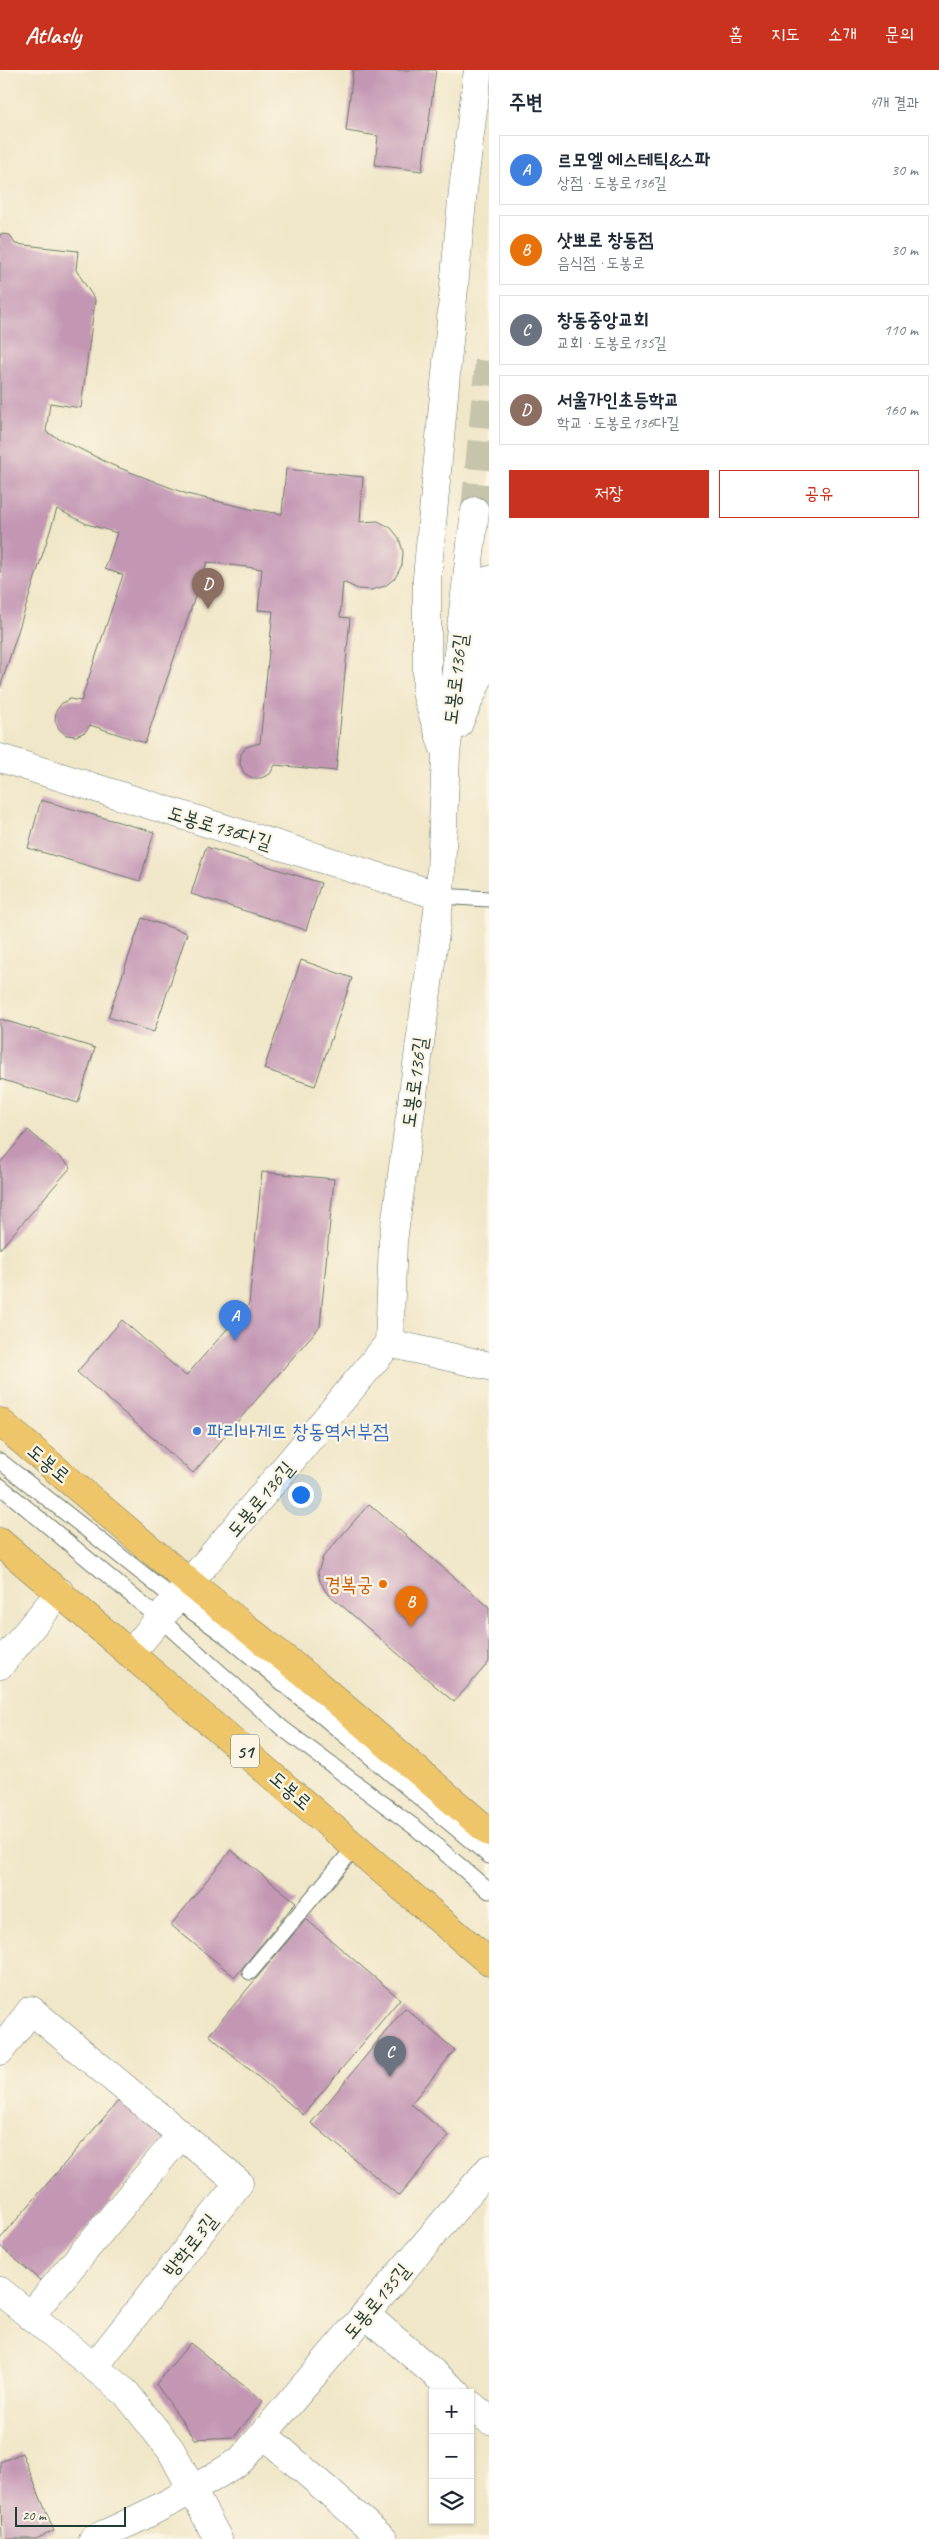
<!DOCTYPE html>
<html lang="ko">
<meta charset="utf-8">
<style>
body{margin:0;font-family:Caveat,"Poor Story",sans-serif;background:#f2f2f3;color:#1f2937}
.controls{position:absolute;right:15px;bottom:15px;display:grid;overflow:hidden;border-radius:0px;box-shadow:0 1px 4px #0004}
.controls button{width:45px;height:45px;display:grid;place-items:center;padding:0;border:0;border-bottom:1px solid #e0e1e3;background:#fff;color:#1f2937;font:25px sans-serif}
.scale{position:absolute;left:15px;bottom:12px;width:111px;box-sizing:border-box;padding-left:5px;border:2px solid #1f3d34;border-top:0;font-size:14px;line-height:18px;white-space:nowrap;color:#1f3d34;-webkit-text-stroke:4px #fcf5e5;paint-order:stroke}
.you{position:absolute;left:300px;top:1424px;width:18px;height:18px;margin:-12px;border:4px solid #fff;border-radius:50%;background:#1a73e8;box-shadow:0 0 0 8px #1a73e833}
.badge{display:grid;place-items:center;width:32px;height:32px;border-radius:50%;background:#c8321e;color:#fff;font-size:16px;font-weight:700}
.pin{position:absolute;translate:-50% -41px;filter:drop-shadow(0 1px 2px #0008)}
.pin::after{content:'';position:absolute;top:26px;width:18px;height:15px;background:inherit;clip-path:polygon(0 0,100% 0,50% 100%)}
.list{margin:0;padding:0;list-style:none}
h2{display:flex;justify-content:space-between;align-items:center;height:65px;margin:0;padding:0 20px;font-size:21px}
h2 small{font-size:16px;font-weight:400;color:#747a83}
.list li{display:grid;grid-template-columns:32px 1fr auto;gap:15px;align-items:center;box-sizing:border-box;height:70px;margin:0 10px 10px;padding:0 10px;border:1px solid #e0e1e3;border-radius:0px}
.list b{display:block;font-size:19px;white-space:nowrap}
.list p{margin:0;font-size:16px;white-space:nowrap;color:#747a83}
.list em{font-size:16px;font-style:normal;color:#747a83}
.actions{display:flex;gap:10px;padding:15px 20px}
.actions a{flex:1;padding:11px 0;border:1px solid #c8321e;border-radius:0px;text-align:center;font-size:18px;color:#c8321e}
.actions .main{background:#c8321e;color:#fff}
.icon{flex:none;width:28px;height:28px;fill:none;stroke:currentColor;stroke-width:2;stroke-linecap:round;stroke-linejoin:round}
.map{position:relative;flex:none;width:489px;height:2469px;overflow:hidden}
header{display:flex;align-items:center;gap:30px;box-sizing:border-box;height:70px;padding:0 25px;background:#c8321e;color:#fff}
header strong{font-size:24px}
nav{display:flex;gap:28px;margin-inline-start:auto;font-size:18px}
main{display:flex}
aside{flex:1;background:#fff}
.map>svg:first-child{display:block}
.building{fill:#c396b4}
.lines{fill:none;stroke-linecap:round;stroke-linejoin:round}
.tertiary-tunnel{stroke:#c6c4aa;stroke-width:28;stroke-dasharray:28 14;stroke-linecap:butt}
.service-casing{stroke:#687868;stroke-width:17}
.minor-casing{stroke:#687868;stroke-width:29}
.tertiary-casing{stroke:#687868;stroke-width:29}
.primary-casing{stroke:#687868;stroke-width:29}
.service{stroke:#fff;stroke-width:15}
.minor{stroke:#fff;stroke-width:28}
.tertiary{stroke:#fff;stroke-width:28}
.primary{stroke:#eec569;stroke-width:28}
.shop-dot{fill:#3f7fe0;stroke:#fcf5e5;stroke-width:2}
.food-dot{fill:#e8710a;stroke:#fcf5e5;stroke-width:2}
.labels{text-anchor:middle;stroke-width:4.5;stroke-linejoin:round;paint-order:stroke}
.shield{fill:#fcf5e5;stroke:#617469;stroke-width:1}
.shield-label{font-size:19px;font-weight:bold;fill:#1f3d34}
.street-label{font-size:20px;fill:#1f3d34;stroke:#fcf5e5}
.shop-label{font-size:20px;fill:#366cbe;stroke:#fcf5e5;text-anchor:start}
.food-label{font-size:20px;fill:#c56008;stroke:#fcf5e5;text-anchor:end}
</style>
<header>
<strong>Atlasly</strong>
<nav><a>홈</a><a>지도</a><a>소개</a><a>문의</a></nav>
</header>
<main>
<div class="map">
<svg width="489" height="2469" viewBox="0 0 489 2469">
<rect width="100%" height="100%" fill="#fcf5e5"/>
<filter id="ink" filterUnits="userSpaceOnUse"><feTurbulence type="fractalNoise" baseFrequency=".02" numOctaves="2"/><feDisplacementMap in="SourceGraphic" scale="10" xChannelSelector="R" yChannelSelector="G"/><feConvolveMatrix kernelMatrix="1 2 1 2 8 2 1 2 1" color-interpolation-filters="sRGB"/></filter>
<filter id="wash" filterUnits="userSpaceOnUse"><feTurbulence type="fractalNoise" baseFrequency=".0096" numOctaves="4" result="noise"/><feDisplacementMap in="SourceGraphic" scale="20" xChannelSelector="R" yChannelSelector="G"/><feGaussianBlur stdDeviation="1.12" result="paint"/><feColorMatrix in="noise" values="0 0 0 0 0 0 0 0 0 0 0 0 0 0 0 0 0 1.4 0 .05"/><feComposite in="paint" operator="in"/></filter>
<g filter="url(#wash)">
<rect width="100%" height="100%" fill="#f0e6c8"/>
<g id="blocks">
<!-- building -->
<path class="building" d="M353 0H436L422 101 375 95 378 66 346 61Z
M0 164 10 165 15 174 78 181 76 200 95 230 81 338 50 333 46 362 112 395 187 424 250 439 282 444 286 399 363 407 360 452 378 451 391 458 399 468 403 482 402 495 395 508 385 516 371 520 358 519 343 512 340 547 350 548 336 701 275 695 270 704 261 708H252L244 703 240 694 241 684 246 677 260 673 273 541 258 540 262 499 207 492 145 673 90 655 85 662 76 666 66 665 59 659 55 651 56 641 62 633 70 629 81 631 123 505 105 499 117 463 87 454 57 439 0 618Z
M41 730 154 762 140 811 28 778Z
M206 777 321 813 306 860 191 824Z
M142 848 187 863 154 962 108 947Z
M301 890 352 908 315 1016 264 999Z
M0 949 95 978 78 1033 0 1009Z
M28 1060 71 1097 0 1179V1093Z
M262 1102 334 1109 320 1256 193 1403 77 1302 122 1250 186 1306 249 1234Z
M369 1434 489 1537V1592L454 1632 326 1522 320 1511 318 1502 323 1487Z
M231 1780 296 1832 235 1907 171 1855Z
M306 1849 400 1929 303 2045 209 1965Z
M405 1938 455 1980 411 2034 449 2066 399 2126 311 2053Z
M119 2030 163 2069 41 2211 0 2176V2169Z
M190 2273 263 2331 234 2367 195 2369 156 2314Z
M22 2383 54 2461 36 2469H2L0 2392Z"/>
</g>
</g>
<g filter="url(#ink)">
<use href="#blocks" fill-opacity="0" stroke="#687868" stroke-width="1"/>
<g class="lines">
<!-- tertiary-tunnel -->
<path class="tertiary-tunnel" d="M475 441 489 291"/>
<!-- service casing -->
<g class="service-casing">
<path id="service" d="M440 826 489 829
M0 1391 176 1530 230 1569 489 1786
M0 1416 160 1549 282 1658 417 1759 489 1821
M250 1902 355 1777"/>
</g>
<!-- minor casing -->
<g class="minor-casing">
<path id="minor" d="M0 688 440 826
M389 1273 489 1296
M0 1595 60 1522
M0 1981 31 1940 239 2113 94 2297
M0 2221 126 2323 171 2380 218 2469
M365 2244 457 2323
M30 2246 180 2066
M470 2334 489 2350
M264 2365 383 2469
M93 2469C145 2447 193 2421 241 2390L489 2099"/>
</g>
<!-- tertiary casing -->
<g class="tertiary-casing">
<path id="tertiary" d="M458 655 479 607 489 510
M443 676 427 626V508L463 120 478 0
M131 1583 389 1273 393 1171 440 826 446 684 475 441"/>
</g>
<!-- primary casing -->
<g class="primary-casing">
<path id="primary" d="M0 1352 190 1513 317 1614 489 1762
M0 1472 489 1892"/>
</g>
<!-- service -->
<use href="#service" class="service"/>
<!-- minor -->
<use href="#minor" class="minor"/>
<!-- tertiary -->
<use href="#tertiary" class="tertiary"/>
<!-- primary -->
<use href="#primary" class="primary"/>
</g>
</g>
<!-- markers -->
<circle class="shop-dot" cx="197" cy="1361" r="5"/>
<circle class="food-dot" cx="383" cy="1514" r="5"/>
<g class="labels">
<!-- shield labels -->
<rect class="shield" x="231" y="1664.5" width="28" height="33" rx="4"/>
<g class="shield-label">
<text x="245" y="1688">51</text>
</g>
<!-- street labels -->
<g class="street-label">
<text transform="translate(455 609) rotate(-83)" y="7">도봉로136길</text>
<text transform="translate(220 757) rotate(17)" y="7">도봉로136다길</text>
<text transform="translate(414 1012) rotate(-82)" y="7">도봉로136길</text>
<text transform="translate(49 1393) rotate(40)" y="7">도봉로</text>
<text transform="translate(260 1429) rotate(-50)" y="7">도봉로136길</text>
<text transform="translate(291 1720) rotate(41)" y="7">도봉로</text>
<text transform="translate(190 2175) rotate(-52)" y="7">방학로3길</text>
<text transform="translate(376 2231) rotate(-50)" y="7">도봉로135길</text>
</g>
<!-- shop labels -->
<g class="shop-label">
<text x="207" y="1368">파리바게뜨 창동역서부점</text>
</g>
<!-- food labels -->
<g class="food-label">
<text x="373" y="1521">경복궁</text>
</g>
</g>
</svg>
<div class="controls">
<button>+</button>
<button>−</button>
<button><svg class="icon" aria-label="layers" viewBox="0 0 24 24"><path d="M12 4l9 5-9 5-9-5zM3 14l9 5 9-5"/></svg></button>
</div>
<div class="scale">20 m</div>
<div class="you"></div>
<div class="pin badge" style="left:235px;top:1271px;background:#3f7fe0">A</div>
<div class="pin badge" style="left:411px;top:1557px;background:#e8710a">B</div>
<div class="pin badge" style="left:390px;top:2007px;background:#6b7280">C</div>
<div class="pin badge" style="left:208px;top:539px;background:#8d6e63">D</div>
</div>
<aside>
<h2>주변<small>4개 결과</small></h2>
<ul class="list">
<li><span class="badge" style="background:#3f7fe0">A</span><div><b>르모엘 에스테틱&amp;스파</b><p>상점 · 도봉로136길</p></div><em>30 m</em></li>
<li><span class="badge" style="background:#e8710a">B</span><div><b>삿뽀로 창동점</b><p>음식점 · 도봉로</p></div><em>30 m</em></li>
<li><span class="badge" style="background:#6b7280">C</span><div><b>창동중앙교회</b><p>교회 · 도봉로135길</p></div><em>110 m</em></li>
<li><span class="badge" style="background:#8d6e63">D</span><div><b>서울가인초등학교</b><p>학교 · 도봉로136다길</p></div><em>160 m</em></li>
</ul>
<div class="actions"><a class="main">저장</a><a>공유</a></div>
</aside>
</main>
